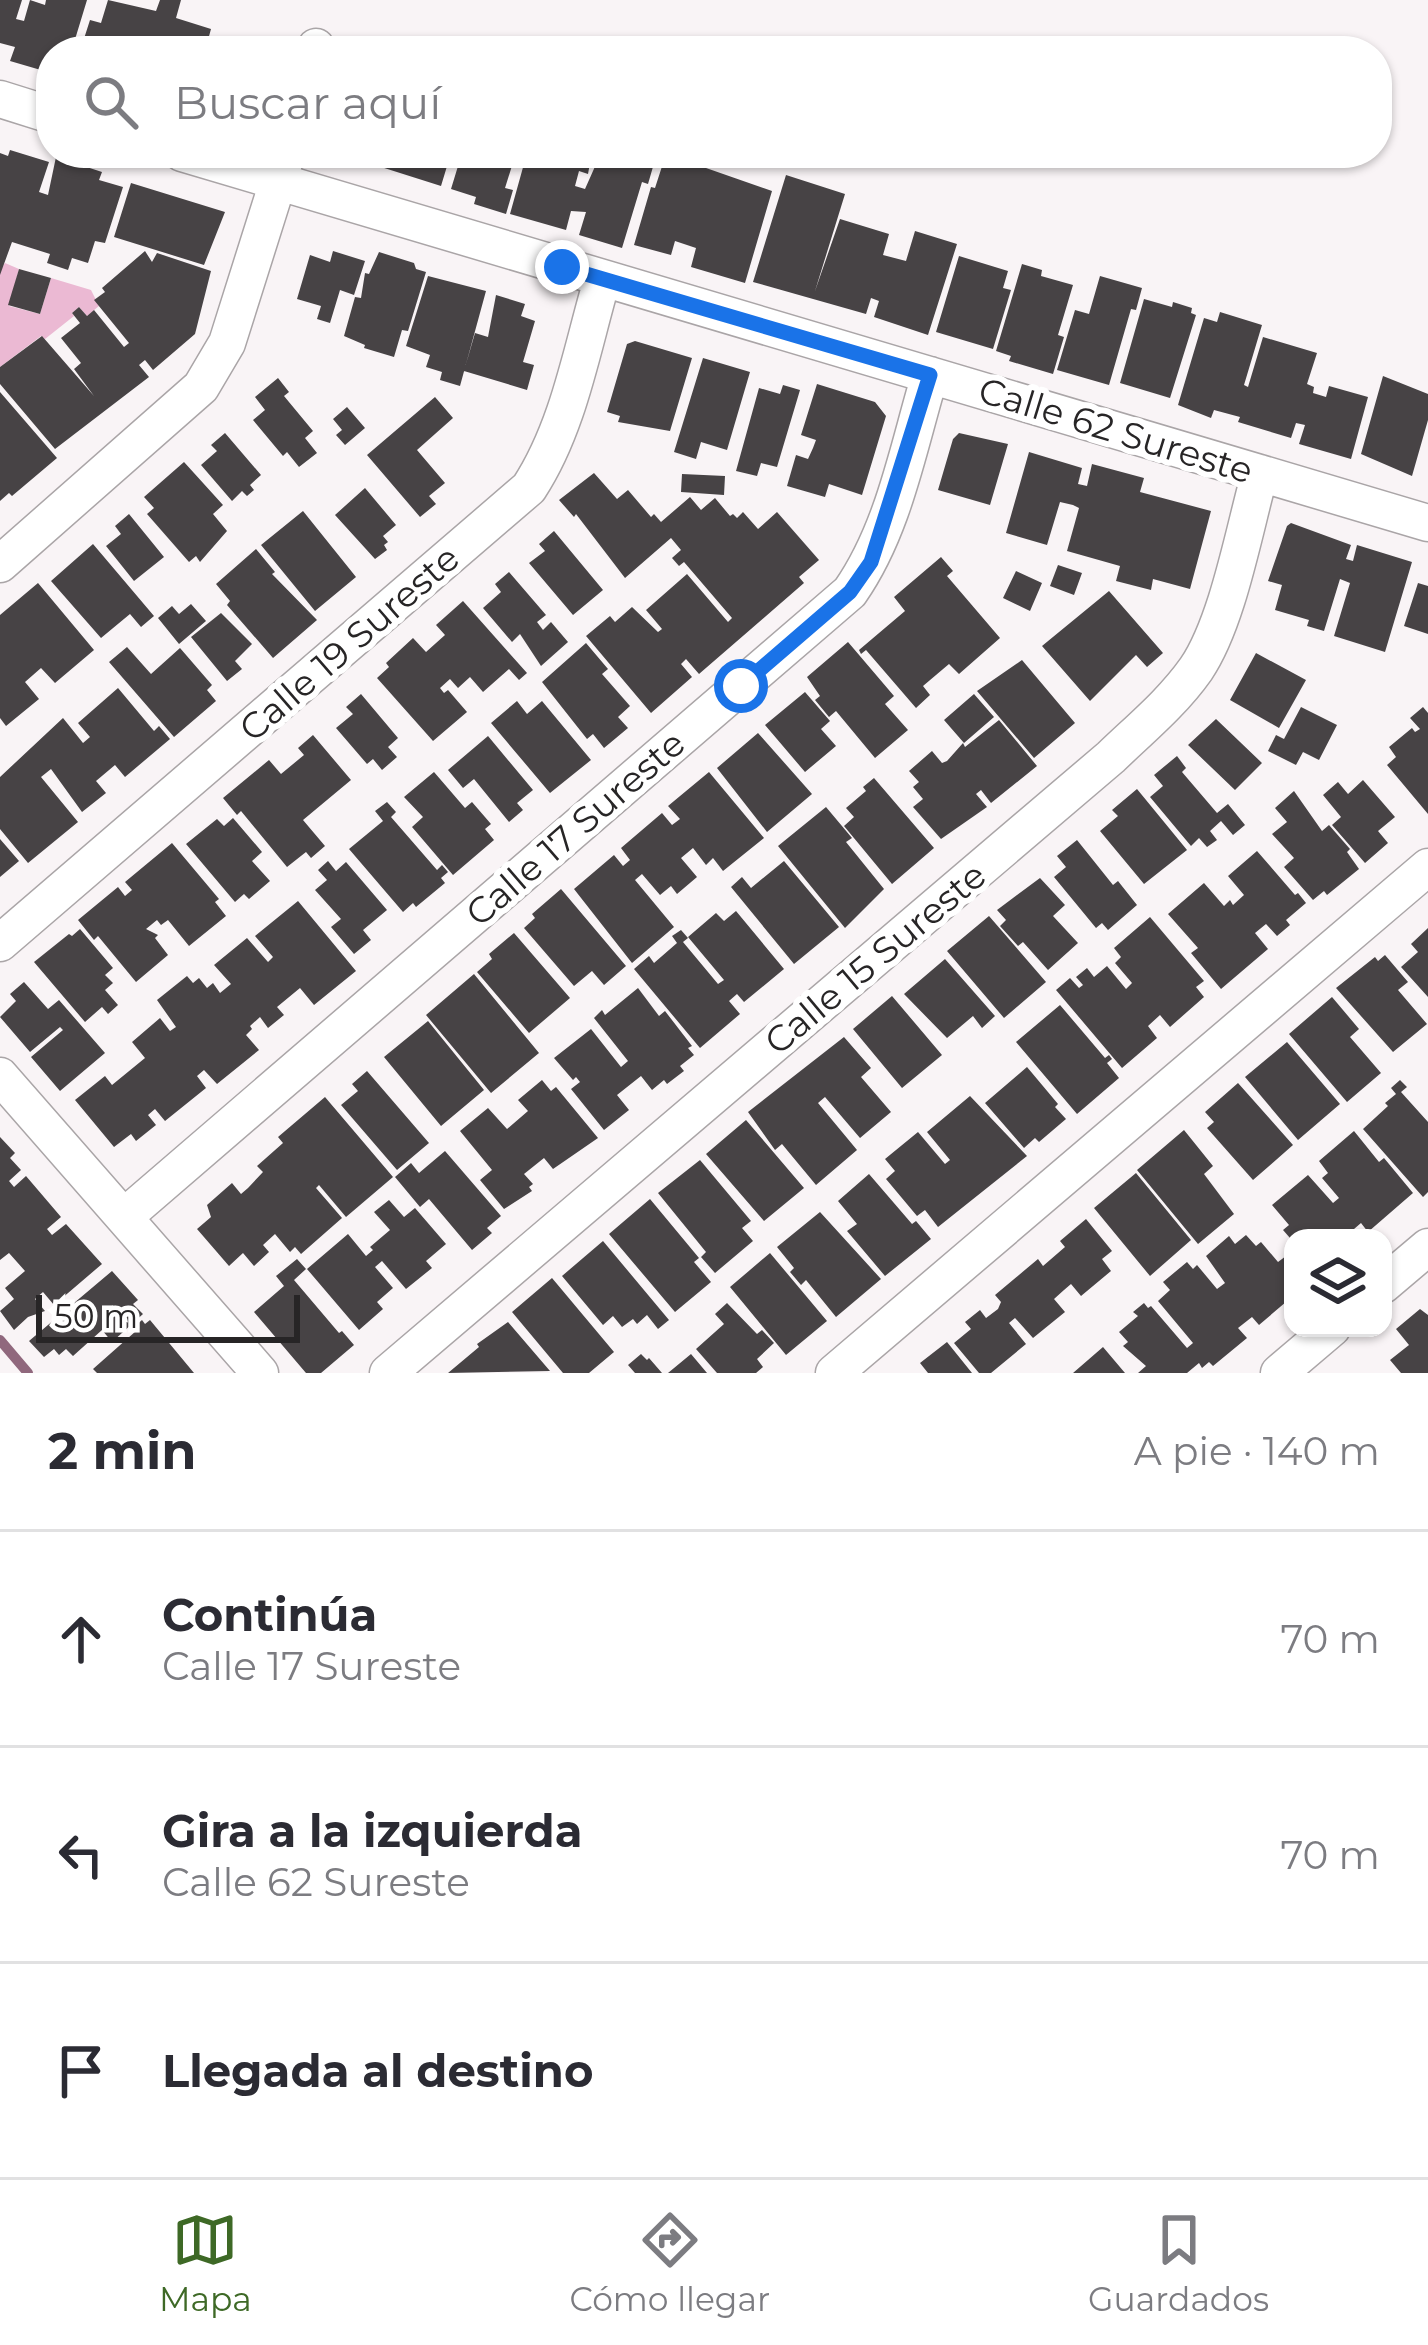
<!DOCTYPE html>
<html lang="es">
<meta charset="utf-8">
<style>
body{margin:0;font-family:Montserrat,sans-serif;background:#f2f2f3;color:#2b2b33}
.controls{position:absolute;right:36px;bottom:36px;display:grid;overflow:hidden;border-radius:24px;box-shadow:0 3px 9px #0004}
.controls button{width:108px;height:108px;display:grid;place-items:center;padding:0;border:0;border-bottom:3px solid #e1e1e2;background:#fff;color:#2b2b33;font:60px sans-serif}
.scale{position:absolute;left:36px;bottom:30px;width:264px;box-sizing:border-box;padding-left:12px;border:6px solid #272526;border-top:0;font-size:33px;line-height:42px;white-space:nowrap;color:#272526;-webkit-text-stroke:9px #fff;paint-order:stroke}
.stop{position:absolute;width:36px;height:36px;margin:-27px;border:9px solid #1a73e8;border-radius:50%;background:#fff}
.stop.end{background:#1a73e8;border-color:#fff;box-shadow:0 3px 12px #0008}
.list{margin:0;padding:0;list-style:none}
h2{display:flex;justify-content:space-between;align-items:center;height:156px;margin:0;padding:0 48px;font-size:51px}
h2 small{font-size:39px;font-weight:400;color:#7c7c81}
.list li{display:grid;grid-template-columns:78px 1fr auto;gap:36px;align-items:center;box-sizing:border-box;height:216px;padding:0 48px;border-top:3px solid #e1e1e2}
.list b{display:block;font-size:45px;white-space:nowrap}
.list p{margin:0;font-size:39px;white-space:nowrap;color:#7c7c81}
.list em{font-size:39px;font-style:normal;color:#7c7c81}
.icon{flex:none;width:66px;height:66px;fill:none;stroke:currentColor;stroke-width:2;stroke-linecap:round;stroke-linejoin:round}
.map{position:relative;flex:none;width:1428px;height:1373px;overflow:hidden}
.search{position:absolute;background:#fff;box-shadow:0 3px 9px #0004;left:36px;right:36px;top:36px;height:132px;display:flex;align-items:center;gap:30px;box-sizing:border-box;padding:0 42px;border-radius:48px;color:#7c7c81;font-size:45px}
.sheet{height:804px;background:#fff}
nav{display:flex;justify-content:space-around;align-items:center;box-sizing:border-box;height:168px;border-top:3px solid #e1e1e2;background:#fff;font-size:33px;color:#7c7c81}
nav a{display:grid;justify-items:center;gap:6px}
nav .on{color:#3e6926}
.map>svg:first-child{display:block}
.green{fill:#ebb9d3}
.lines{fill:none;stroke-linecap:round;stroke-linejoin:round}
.stream{stroke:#90687d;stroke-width:10}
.building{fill:#474345}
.minor-casing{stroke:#aaa5a7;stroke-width:39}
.minor{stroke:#fff;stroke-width:36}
.route{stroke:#1a73e8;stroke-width:15}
.labels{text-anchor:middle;stroke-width:12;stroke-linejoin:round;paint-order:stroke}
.street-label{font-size:36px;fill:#272526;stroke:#fff}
</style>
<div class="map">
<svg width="1428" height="1373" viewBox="0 0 1428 1373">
<rect width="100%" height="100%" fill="#f9f4f6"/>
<!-- green -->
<path class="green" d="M5 263 19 269 9 306 40 314 51 278 91 290 99 306 87 316 79 307 72 313 74 316 45 339 41 336 0 367V271Z"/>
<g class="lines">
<!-- stream -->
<path class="stream" d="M0 1340 28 1373"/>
</g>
<!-- building -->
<path class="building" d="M0 0H22L16 19 24 21 30 0 45 5 46 0H87L73 46 81 48 90 20 101 23 108 0 156 11 160 0H181L176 18 211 29 205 51H51V73L10 61 15 47 0 43Z
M10 150 49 162 39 192 48 195 56 157 102 172 99 180 123 187 105 243 95 241 88 263 72 258 68 270 47 263 50 254 12 242 0 275V153L8 156Z
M337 153H451L441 186Z
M462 153H516L505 188 513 190 506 214 474 204 476 197 451 189Z
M527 153H585L582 161 590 163 588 174 579 171 575 186 585 189 601 153H657L648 184 642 182 622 248 579 235 586 212 571 211 566 230 510 214Z
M666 154 772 191 745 283 691 267 696 248 675 241 671 255 634 245 651 187 655 188Z
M786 175 845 194 815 291 840 219 889 234 883 255 906 261 915 231 957 244 928 335 874 317 879 301 871 298 866 314 753 282Z
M131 183 225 212 204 265 114 237Z
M145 251 152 262 157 253 211 271 195 334 153 370 145 360 139 365 149 377 55 449 0 384V367L42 336 94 396 74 369 81 363 61 338 80 323 72 313 79 307 87 316 94 310 124 347 129 343 94 300 105 292 102 288Z
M333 251 365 261 354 295 340 290 330 323 317 319 321 306 297 299 310 255 330 262Z
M379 252 414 263 416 269 426 272 408 331 402 330 394 357 364 348 365 345 344 336 355 297 361 298 365 273 369 274Z
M959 256 1008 271 1003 288 1011 290 993 349 936 332Z
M1022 264 1042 270 1041 276 1073 285 1058 335 1064 337 1053 374 1009 361 1011 356 996 351Z
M19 269 51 278 40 314 8 305Z
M428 276 486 291 460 386 440 380 442 372 426 367 430 355 406 346Z
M1100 276 1142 288 1136 310 1131 309 1109 385 1057 370 1075 310 1089 314Z
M496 295 525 304 521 316 535 321 523 362 534 365 527 390 464 371 475 333 488 337Z
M1144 299 1172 307 1173 302 1192 308 1191 313 1196 315 1170 398 1120 383Z
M1220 312 1262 325 1244 385 1248 387 1263 337 1317 353 1307 384 1314 387 1313 393 1326 397 1329 386 1368 397 1351 459 1299 444 1305 425 1296 423 1291 438 1238 422 1240 417 1214 410 1211 418 1178 405 1204 318 1217 322Z
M635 341 692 358 670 431 618 422 620 416 607 412 627 344Z
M703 358 750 372 727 450 701 442 696 459 674 452Z
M1383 376 1428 394V420L1412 476 1361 454Z
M278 378 289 392 284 396 313 431 305 438 317 453 299 467 287 452 283 456 253 420 265 410 255 397Z
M817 384 875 402 886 416 862 495 829 484 825 497 787 486 796 455 808 459 813 448 816 440 801 435Z
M783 385 800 390 777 467 761 463 757 476 736 471 759 388 780 394Z
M0 392 57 458 12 496 9 493 0 501Z
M435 397 453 418 417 450 445 483 429 496 436 504 420 517 367 455Z
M347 407 365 428 345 445 336 435 342 430 333 419Z
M225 433 261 475 250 485 254 490 247 496 242 491 232 501 201 465 217 451 211 445Z
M959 433 1008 444 990 505 938 490 953 439Z
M1029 452 1082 468 1078 484 1087 486 1092 464 1144 478 1140 492 1211 511 1190 589 1153 579 1151 590 1116 581 1120 566 1067 551 1079 508 1073 505 1060 502 1047 545 1006 533Z
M184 462 223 505 213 514 227 531 200 562 196 556 189 562 147 514 154 508 144 497Z
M594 473 617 499 628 490 651 517 654 514 661 522 690 497 701 510 715 498 730 516 733 514 737 518 743 512 758 529 777 512 819 560 799 577 804 583 699 674 686 659 681 664 692 677 651 713 586 636 610 616 615 622 632 607 658 632 662 629 646 610 687 574 728 622 732 618 684 562 679 566 672 558 681 550 671 538 625 578 576 514 574 517 559 500Z
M682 474 725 476 724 495 681 492Z
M365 488 396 525 383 536 388 542 384 545 387 550 375 559 335 515Z
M303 511 356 577 315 611 261 545Z
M129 514 164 557 134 581 106 546 121 534 115 526Z
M1291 523 1351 545 1346 559 1353 561 1357 545 1412 562 1385 652 1334 636 1350 583 1340 579 1324 631 1307 626 1309 620 1275 610 1282 585 1268 581 1287 526Z
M554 531 603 590 573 615 529 563 545 551 539 544Z
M93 544 154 616 141 627 130 614 101 638 51 581Z
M256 549 275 572 272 574 317 620 273 658 227 605 230 601 216 584Z
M941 557 953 571 947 576 1000 638 959 674 949 664 923 686 930 695 916 708 866 650 861 654 859 650 905 611 894 597Z
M1058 565 1082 573 1074 595 1050 586Z
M1016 571 1042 583 1030 611 1003 598Z
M509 572 546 615 537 622 543 630 551 622 568 642 541 666 520 634 512 642 483 608 501 592 495 584Z
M38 583 94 650 55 683 41 668 25 682 39 699 6 726 0 718V615Z
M1418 583 1428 586V634L1404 626Z
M1109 591 1163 653 1147 667 1136 655 1090 701 1042 646Z
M463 601 527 673 519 680 509 669 483 692 470 677 458 688 450 679 440 688 444 693 448 690 467 712 433 741 377 678 389 667 386 663 413 638 426 652 445 635 436 625Z
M191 604 206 621 179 644 158 618 172 606 179 614Z
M221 613 252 644 235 661 242 669 227 681 191 637Z
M848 642 894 696 885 704 908 730 875 758 836 711 829 717 815 700 820 696 807 677Z
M586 643 608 669 602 674 630 706 618 717 628 728 604 748 593 734 587 739 542 682Z
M127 647 151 674 180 648 212 685 207 690 216 701 174 737 109 662Z
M1256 653 1306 680 1279 728 1230 700Z
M1022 660 1075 723 1034 758 977 691Z
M118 688 154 731 159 726 170 739 125 777 115 765 96 781 106 793 82 812 51 769 41 777 78 822 28 863 0 829V777L63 718 83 743 90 737 78 723Z
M805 692 830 721 821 729 836 746 805 772 765 725Z
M361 694 398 738 388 747 397 757 382 770 373 759 367 764 336 728 353 714 346 707Z
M974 694 994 717 964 743 944 720Z
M517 701 527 714 542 701 591 760 550 793 491 723Z
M1301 707 1337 725 1319 760 1303 752 1296 765 1268 751 1276 735 1284 739Z
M1423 707 1428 713V814L1387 765 1396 757 1389 747 1412 728 1415 732 1420 729 1410 718Z
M1216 719 1262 763 1235 790 1188 745Z
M999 720 1037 766 991 803 981 790 976 794 987 807 941 839 913 807 923 799 913 787 919 782 909 771 932 751 942 763 947 761 963 743 965 747Z
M758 733 812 794 767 832 717 768Z
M313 735 351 780 303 820 325 846 311 858 306 852 287 867 241 811 237 815 223 798 269 760 281 774 304 755 298 748Z
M488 736 533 790 517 803 523 810 509 822 474 779 463 788 448 770Z
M1177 756 1186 768 1182 772 1217 813 1228 804 1245 825 1233 835 1221 821 1210 831 1217 840 1207 847 1199 838 1191 846 1150 797 1163 786 1154 775Z
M434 772 465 808 472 802 491 824 485 829 494 840 453 875 412 827 423 817 404 797Z
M709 772 764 838 723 871 713 858 706 865 693 848 681 858 697 877 677 894 671 886 660 895 642 874 635 880 674 927 632 963 574 889 614 855 623 866 630 860 621 848 662 813 672 825 680 819 668 806Z
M874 778 934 848 892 884 844 826 854 817 846 808 866 791 863 787Z
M1363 780 1395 817 1378 831 1388 843 1365 863 1332 825 1341 817 1323 795 1338 782 1348 794Z
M1137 789 1187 850 1144 884 1100 831 1118 816 1112 810Z
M1294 791 1322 831 1329 825 1350 849 1347 852 1359 869 1327 895 1324 891 1313 900 1284 867 1294 858 1272 834 1287 822 1275 808Z
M387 802 396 812 391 817 437 870 442 865 448 872 441 878 445 883 416 907 413 903 403 912 349 849 383 821 375 811Z
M826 807 852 838 846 842 884 889 845 928 778 846Z
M233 818 262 852 252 861 270 881 249 899 244 894 235 902 186 844 217 819 224 826Z
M0 839 19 861 0 877Z
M1077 840 1113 885 1118 881 1137 905 1108 930 1102 923 1096 928 1054 877 1066 867 1057 856Z
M172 843 219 899 215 902 226 916 189 946 168 920 161 925 157 920 146 929 158 935 155 938 168 955 136 982 98 936 94 940 78 920 118 887 125 896 132 890 125 882Z
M1257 851 1295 895 1298 893 1306 903 1286 920 1290 925 1277 936 1266 924 1255 933 1268 949 1221 989 1191 953 1198 948 1168 914 1204 883 1224 906 1230 900 1233 905 1244 895 1228 876Z
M328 861 336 871 346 862 387 910 363 930 371 940 354 954 331 927 341 919 315 890 327 880 318 870Z
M784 861 839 927 794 964 731 887 742 877 751 888Z
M1040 878 1065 905 1053 916 1078 943 1048 970 1023 942 1018 946 1000 926 1006 920 997 910Z
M561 889 626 966 604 985 592 971 574 986 524 928 535 918 532 914Z
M298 901 356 971 314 1005 300 988 277 1007 284 1015 268 1028 260 1017 250 1026 252 1029 246 1035 259 1050 217 1084 204 1070 197 1076 206 1088 165 1121 155 1109 148 1115 156 1125 136 1141 131 1134 114 1147 75 1100 105 1076 112 1085 145 1058 132 1042 160 1018 170 1031 176 1027 157 1000 187 976 193 983 199 978 207 988 213 983 220 993 231 984 214 965 247 938 268 962 273 957 255 936Z
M736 911 784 969 744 1002 737 994 729 1001 740 1014 700 1048 634 969 649 956 654 963 677 943 672 936 681 930 688 938 683 942 718 984 724 980 688 937 716 913 724 921Z
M989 916 1046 982 1004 1018 947 951Z
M1150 917 1204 981 1196 987 1204 997 1170 1027 1160 1015 1148 1026 1157 1038 1122 1068 1056 990 1070 978 1079 988 1083 985 1076 977 1087 968 1094 977 1107 966 1126 989 1132 983 1115 963 1121 957 1114 948Z
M1428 928V997L1401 967 1418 952 1411 944Z
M80 929 113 968 105 975 113 983 105 990 118 1005 108 1014 102 1007 85 1022 34 962 69 934 72 936Z
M514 933 570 998 529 1033 477 972 492 959 489 954Z
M1385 955 1408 982 1398 990 1427 1024 1393 1052 1336 988 1375 957 1378 961Z
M945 959 995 1016 982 1028 973 1016 947 1038 904 994Z
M474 974 539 1053 491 1093 426 1015Z
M24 982 48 1009 59 1000 105 1053 60 1091 31 1057 63 1030 60 1027 30 1052 0 1017 16 1001 10 994Z
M638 988 659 1016 665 1011 692 1046 688 1048 694 1055 680 1066 684 1071 667 1084 664 1080 652 1090 641 1076 617 1095 629 1110 604 1130 571 1089 580 1082 576 1077 573 1080 554 1058 591 1029 621 1067 628 1061 594 1018 602 1010 605 1015Z
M892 996 942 1055 902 1088 853 1029Z
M1332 997 1359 1029 1350 1037 1381 1073 1347 1102 1289 1034Z
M1060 1005 1105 1058 1109 1055 1112 1059 1107 1063 1119 1078 1077 1114 1016 1042Z
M428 1021 484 1090 441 1126 384 1057Z
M844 1037 871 1068 861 1077 891 1112 860 1138 825 1097 818 1103 857 1150 816 1185 782 1144 775 1150 748 1112Z
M1287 1042 1340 1104 1298 1140 1245 1077Z
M1027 1067 1058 1104 1055 1107 1066 1119 1039 1142 1035 1138 1024 1148 985 1103Z
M367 1071 429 1143 397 1170 341 1105 358 1091 352 1084Z
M542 1080 551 1091 556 1087 598 1138 553 1169 544 1158 524 1174 533 1184 529 1187 532 1191 504 1209 480 1180 492 1170 460 1131 488 1108 507 1129 528 1111 518 1100Z
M1400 1080 1407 1087 1401 1092 1428 1122V1192L1423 1197 1363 1129 1388 1106 1385 1103 1396 1094 1391 1088Z
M1238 1083 1293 1145 1253 1180 1207 1128 1214 1122 1205 1112Z
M970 1096 1027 1156 938 1227 925 1210 917 1216 886 1179 895 1171 885 1159 918 1132 945 1164 950 1160 927 1132Z
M325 1097 393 1177 346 1217 319 1185 316 1188 342 1218 301 1254 295 1247 290 1252 275 1234 263 1245 269 1252 254 1266 243 1253 229 1266 197 1229 211 1217 207 1205 232 1183 241 1194 248 1188 263 1172 257 1166 283 1143 278 1137Z
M746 1120 804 1188 764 1221 706 1154Z
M1184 1130 1213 1166 1204 1174 1234 1214 1198 1244 1137 1170Z
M1354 1131 1379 1162 1384 1158 1413 1193 1368 1232 1361 1223 1354 1229 1362 1238H1290L1283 1230 1289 1225 1272 1205 1308 1175 1333 1203 1339 1198 1322 1178 1328 1173 1319 1161Z
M0 1137 15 1153 10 1158 21 1170 9 1181 14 1187 26 1176 61 1217 47 1229 52 1235 66 1224 102 1264 54 1305 43 1292 35 1299 45 1311 28 1317 14 1330 0 1311 14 1299 5 1288 25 1271 9 1253 0 1260Z
M445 1151 501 1216 487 1228 492 1233 472 1250 429 1199 420 1207 395 1177 411 1163 419 1173Z
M700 1160 751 1221 742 1228 753 1241 715 1273 701 1257 706 1252 658 1193Z
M1136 1173 1191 1240 1150 1276 1094 1208Z
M869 1174 912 1224 916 1221 931 1239 885 1276 847 1231 857 1224 838 1201Z
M650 1199 699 1258 694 1262 711 1282 675 1312 609 1234Z
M389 1200 404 1217 415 1208 446 1244 426 1261 432 1268 406 1289 382 1261 375 1267 393 1288 377 1302 383 1309 359 1330 307 1269 348 1234 366 1256 373 1250 370 1247 390 1230 374 1212Z
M820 1212 881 1279 836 1317 806 1280 801 1285 790 1272 794 1268 777 1247Z
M1086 1219 1112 1251 1102 1259 1111 1271 1081 1296 1071 1284 1064 1290 1054 1299 1065 1312 1033 1338 1015 1318 1009 1323 1026 1344 991 1373H979L954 1343 971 1329 965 1322 980 1310 986 1318 998 1309 1001 1302 995 1295 1038 1259 1043 1266 1065 1247 1060 1241Z
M1246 1235 1256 1246 1261 1242 1278 1262 1286 1256 1293 1265V1296L1259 1325 1252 1317 1238 1328 1247 1338 1213 1366 1209 1362 1202 1368 1199 1363 1187 1373H1138L1146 1366 1123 1346 1128 1342 1119 1332 1138 1316 1133 1312 1144 1303 1148 1308 1151 1306 1187 1348 1193 1343 1158 1301 1170 1290 1163 1282 1187 1262 1193 1269 1197 1265 1217 1289 1225 1283 1206 1256 1229 1236 1235 1244Z
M603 1241 669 1320 658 1329 647 1315 637 1324 633 1319 622 1327 613 1316 603 1325 562 1276Z
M770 1253 827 1321 786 1355 730 1287Z
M297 1259 306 1269 294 1280 339 1333 342 1331 354 1345 321 1373H306L254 1312 284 1286 276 1276Z
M112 1271 138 1300 133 1304 143 1314 112 1342 102 1330 73 1356 66 1349 59 1355 54 1349 44 1357 29 1341Z
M552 1278 614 1352 589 1373H563L512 1312Z
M727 1303 757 1334 762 1330 774 1343 757 1359 763 1367 756 1373H717L696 1349 724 1324 715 1314Z
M1420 1309 1428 1315V1373H1401L1390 1360 1409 1345 1396 1329Z
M142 1320 145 1324 150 1320 194 1373H97L93 1369 136 1331 133 1328Z
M508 1322 550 1371 448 1373 479 1347 477 1344Z
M947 1342 972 1373H928L920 1363Z
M1103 1347 1125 1373H1073Z
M641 1354 647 1360 649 1358 662 1373H635L628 1365Z
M691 1354 707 1373H668Z"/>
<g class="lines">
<!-- minor casing -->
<g class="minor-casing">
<path id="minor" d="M315 51 316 47
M0 99 51 115
M182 153 1428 523
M0 564 201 387 227 343 287 153
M0 943 529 488C569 427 582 348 602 280
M0 1076 260 1373
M124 1217 850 592C894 529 908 448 930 375
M1383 1285 1428 1247
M388 1373 1111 757C1140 729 1172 703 1196 669 1228 622 1244 530 1260 473
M834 1373 1428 867
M1279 1373 1332 1328"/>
</g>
<!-- minor -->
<use href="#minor" class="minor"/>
</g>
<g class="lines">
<!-- route -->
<path class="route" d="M562 267 930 375 871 562 850 592 741 686"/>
</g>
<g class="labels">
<!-- street labels -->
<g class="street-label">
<text transform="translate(1116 430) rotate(17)" y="13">Calle 62 Sureste</text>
<text transform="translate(349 643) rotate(-41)" y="13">Calle 19 Sureste</text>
<text transform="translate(575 828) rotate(-41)" y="13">Calle 17 Sureste</text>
<text transform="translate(875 958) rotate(-40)" y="13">Calle 15 Sureste</text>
</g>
</g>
</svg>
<div class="controls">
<button><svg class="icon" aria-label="layers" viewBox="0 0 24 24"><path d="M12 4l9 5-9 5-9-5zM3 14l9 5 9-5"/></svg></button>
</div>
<div class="scale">50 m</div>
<div class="stop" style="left:741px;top:686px"></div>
<div class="stop end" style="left:562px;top:267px"></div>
<div class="search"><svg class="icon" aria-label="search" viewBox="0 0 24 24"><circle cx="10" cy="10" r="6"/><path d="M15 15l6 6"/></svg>Buscar aquí</div>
</div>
<section class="sheet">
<h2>2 min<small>A pie · 140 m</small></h2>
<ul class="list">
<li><svg class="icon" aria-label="ahead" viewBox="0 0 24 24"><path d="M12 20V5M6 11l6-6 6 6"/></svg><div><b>Continúa</b><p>Calle 17 Sureste</p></div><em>70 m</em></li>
<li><svg class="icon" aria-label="left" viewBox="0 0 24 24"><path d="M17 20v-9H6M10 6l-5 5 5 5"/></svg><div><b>Gira a la izquierda</b><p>Calle 62 Sureste</p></div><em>70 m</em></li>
<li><svg class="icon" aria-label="arrive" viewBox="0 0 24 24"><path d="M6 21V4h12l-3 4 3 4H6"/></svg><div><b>Llegada al destino</b></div></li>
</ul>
</section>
<nav>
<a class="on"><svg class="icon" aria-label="map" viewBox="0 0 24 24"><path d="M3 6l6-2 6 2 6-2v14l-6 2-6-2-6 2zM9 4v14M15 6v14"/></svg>Mapa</a>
<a><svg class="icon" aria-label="directions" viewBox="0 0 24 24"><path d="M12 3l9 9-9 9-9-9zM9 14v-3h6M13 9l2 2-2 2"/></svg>Cómo llegar</a>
<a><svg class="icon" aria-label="saved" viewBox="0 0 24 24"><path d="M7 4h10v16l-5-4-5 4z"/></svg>Guardados</a>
</nav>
